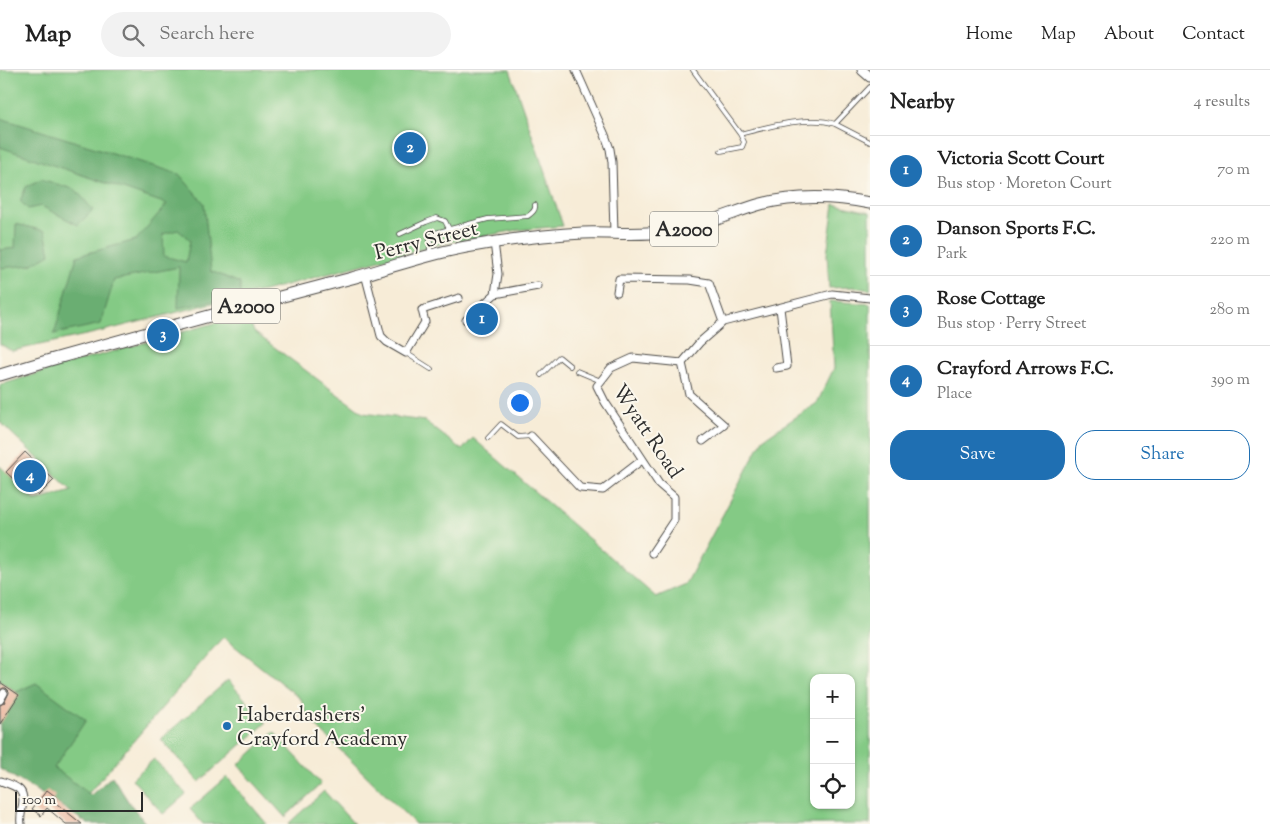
<!DOCTYPE html>
<meta charset="utf-8">
<style>
body{margin:0;font-family:"Sorts Mill Goudy",serif;background:#f2f2f2;color:#222}
.controls{position:absolute;right:15px;bottom:15px;display:grid;overflow:hidden;border-radius:10px;box-shadow:0 1px 4px #0004}
.controls button{width:45px;height:45px;display:grid;place-items:center;padding:0;border:0;border-bottom:1px solid #e0e0e0;background:#fff;color:#222;font:25px sans-serif}
.scale{position:absolute;left:15px;bottom:12px;width:128px;box-sizing:border-box;padding-left:5px;border:2px solid #2b2b2b;border-top:0;font-size:14px;line-height:18px;white-space:nowrap;color:#2b2b2b;-webkit-text-stroke:4px #fbf7ec;paint-order:stroke}
.you{position:absolute;left:519px;top:332px;width:18px;height:18px;margin:-12px;border:4px solid #fff;border-radius:50%;background:#1a73e8;box-shadow:0 0 0 8px #1a73e833}
.badge{display:grid;place-items:center;width:32px;height:32px;border-radius:50%;background:#1f6fb2;color:#fff;font-size:16px;font-weight:700}
.pin{position:absolute;translate:-50% -50%;border:2px solid #fff;box-shadow:0 1px 5px #0006}
.list{margin:0;padding:0;list-style:none}
h2{display:flex;justify-content:space-between;align-items:center;height:65px;margin:0;padding:0 20px;font-size:21px}
h2 small{font-size:16px;font-weight:400;color:#767676}
.list li{display:grid;grid-template-columns:32px 1fr auto;gap:15px;align-items:center;box-sizing:border-box;height:70px;padding:0 20px;border-top:1px solid #e0e0e0}
.list b{display:block;font-size:19px;white-space:nowrap}
.list p{margin:0;font-size:16px;white-space:nowrap;color:#767676}
.list em{font-size:16px;font-style:normal;color:#767676}
.actions{display:flex;gap:10px;padding:15px 20px}
.actions a{flex:1;padding:11px 0;border:1px solid #1f6fb2;border-radius:20px;text-align:center;font-size:18px;color:#1f6fb2}
.actions .main{background:#1f6fb2;color:#fff}
.icon{flex:none;width:28px;height:28px;fill:none;stroke:currentColor;stroke-width:2;stroke-linecap:round;stroke-linejoin:round}
.map{position:relative;flex:none;width:870px;height:754px;overflow:hidden}
header{display:flex;align-items:center;gap:30px;box-sizing:border-box;height:70px;padding:0 25px;background:#fff;border-bottom:1px solid #e0e0e0}
header strong{font-size:24px}
nav{display:flex;gap:28px;margin-inline-start:auto;font-size:18px}
.search{width:350px;height:45px;background:#f2f2f2;display:flex;align-items:center;gap:12px;box-sizing:border-box;padding:0 18px;border-radius:28px;color:#767676;font-size:19px}
main{display:flex}
aside{flex:1;background:#fff}
.map>svg:first-child{display:block}
.green{fill:#84ca85;stroke:#587a58;fill-rule:evenodd}
.forest{fill:#6bae72;stroke:#4b6c4e;fill-rule:evenodd}
.building{fill:#eab69d}
.lines{fill:none;stroke-linecap:round;stroke-linejoin:round}
.service-casing{stroke:#4a4845;stroke-width:5.5}
.minor-casing{stroke:#4a4845;stroke-width:9}
.tertiary-casing{stroke:#4a4845;stroke-width:11}
.primary-casing{stroke:#4a4845;stroke-width:13}
.service{stroke:#fff;stroke-width:4}
.minor{stroke:#fff;stroke-width:7}
.tertiary{stroke:#fff;stroke-width:9}
.primary{stroke:#fff;stroke-width:11}
.poi-dot{fill:#1f6fb2;stroke:#fbf7ec;stroke-width:2}
.labels{text-anchor:middle;stroke-width:4;stroke-linejoin:round;paint-order:stroke}
.shield{fill:#fbf7ec;stroke:#696865;stroke-width:1}
.shield-label{font-size:20px;font-weight:bold;fill:#2b2b2b}
.street-label{font-size:21px;fill:#2b2b2b;stroke:#fbf7ec}
.poi-label{font-size:21px;fill:#2b2b2b;stroke:#fbf7ec;text-anchor:start}
</style>
<header>
<strong>Map</strong>
<div class="search"><svg class="icon" aria-label="search" viewBox="0 0 24 24"><circle cx="10" cy="10" r="6"/><path d="M15 15l6 6"/></svg>Search here</div>
<nav><a>Home</a><a>Map</a><a>About</a><a>Contact</a></nav>
</header>
<main>
<div class="map">
<svg width="870" height="754" viewBox="0 0 870 754">
<rect width="100%" height="100%" fill="#fbf7ec"/>
<filter id="ink" filterUnits="userSpaceOnUse"><feTurbulence type="fractalNoise" baseFrequency=".02" numOctaves="2"/><feDisplacementMap in="SourceGraphic" scale="10" xChannelSelector="R" yChannelSelector="G"/><feConvolveMatrix kernelMatrix="1 2 1 2 8 2 1 2 1" color-interpolation-filters="sRGB"/></filter>
<filter id="wash" filterUnits="userSpaceOnUse"><feTurbulence type="fractalNoise" baseFrequency=".0096" numOctaves="4" result="noise"/><feDisplacementMap in="SourceGraphic" scale="20" xChannelSelector="R" yChannelSelector="G"/><feGaussianBlur stdDeviation="1.12" result="paint"/><feColorMatrix in="noise" values="0 0 0 0 0 0 0 0 0 0 0 0 0 0 0 0 0 1.4 0 .05"/><feComposite in="paint" operator="in"/></filter>
<g filter="url(#wash)">
<rect width="100%" height="100%" fill="#f7ecd7"/>
<!-- green -->
<path class="green" d="M0 0H510L563 156 518 160 440 174 264 221 257 222 95 263 12 281 0 274Z
M834 134 870 142V220L854 217 829 218 827 184Z
M830 231 870 234V754H415L308 648 301 629 223 567 75 739 34 707 64 653 0 611V396L36 431 72 421 0 352V315L68 294 247 244 254 262 363 343 425 351 462 380 473 368 656 527 686 514 763 369 817 333 834 298ZM814 608H851V735H814Z
M228 610 266 653 199 712 161 669Z
M274 662 321 714 285 747 238 695Z
M154 689 186 724 163 744 132 709Z
M227 707 267 754H203L190 739Z
M324 721 354 754H288Z"/>
<!-- forest -->
<path class="forest" d="M0 48 179 104 204 133 211 201 240 213V226L178 238 179 197 114 210 101 254 54 264 77 186 136 170 167 134 0 77ZM178 160 190 170 186 192 164 186 163 164Z
M41 109 76 120 93 140 78 155 41 136 28 139 20 131 26 117Z
M16 154 45 161 50 184 31 195 0 198V180L15 178Z
M36 613 86 650 54 698 91 725 112 706 128 731 146 754H88L52 730 0 699V644L12 624Z"/>
<g id="blocks">
<!-- building -->
<path class="building" d="M25 382 54 410 38 426 33 420 29 424 6 402Z
M0 612 19 625 0 654V635L4 633 9 623V621L6 618H3L0 620Z
M47 720 55 726 52 730 82 754H66L47 738 41 746 32 739Z"/>
</g>
</g>
<g filter="url(#ink)">
<use href="#blocks" fill-opacity="0" stroke="#4a4845" stroke-width="1"/>
<g class="lines">
<!-- service casing -->
<g class="service-casing">
<path id="service" d="M693 0 740 64
M835 54 870 72
M721 81 742 77 744 72 740 64C767 57 809 45 835 54L870 17
M400 164 426 152 437 148 445 151 449 159
M430 184V167L435 163 488 149 528 146C532 143 536 140 535 135
M406 283 431 299
M577 301 601 311
M541 305 559 287 570 296
M488 368 501 354 518 367 531 366"/>
</g>
<!-- minor casing -->
<g class="minor-casing">
<path id="minor" d="M576 0 605 65 610 79 612 92 614 163
M494 172 498 204 495 224
M365 204 381 266 387 272 406 283 425 252 422 240 459 228
M617 222 619 209 690 210 709 213 723 252
M466 250 495 224 538 216
M682 293 689 324 724 355 703 371
M776 298 787 296 780 238
M531 366 580 418 603 420 642 390
M652 483 674 450V427L659 414 605 332 597 316 611 298 633 288 682 293 700 272 723 252 832 224 870 228
M0 630 4 623
M1 711C18 717 26 719 22 738 21 744 20 749 21 754"/>
</g>
<!-- tertiary casing -->
<g class="tertiary-casing">
<path id="tertiary" d="M862 0 870 7"/>
</g>
<!-- primary casing -->
<g class="primary-casing">
<path id="primary" d="M0 305 50 290C150 262 251 234 352 208 390 198 427 184 466 177 505 170 544 165 583 163 612 162 640 166 668 161 685 159 701 155 717 149 732 144 746 138 761 134 796 125 834 126 870 133"/>
</g>
<!-- service -->
<use href="#service" class="service"/>
<!-- minor -->
<use href="#minor" class="minor"/>
<!-- tertiary -->
<use href="#tertiary" class="tertiary"/>
<!-- primary -->
<use href="#primary" class="primary"/>
</g>
</g>
<!-- markers -->
<circle class="poi-dot" cx="227" cy="656" r="5"/>
<g class="labels">
<!-- shield labels -->
<g class="shield">
<rect x="650" y="141.5" width="68" height="35" rx="4"/>
<rect x="212" y="218.5" width="68" height="35" rx="4"/>
</g>
<g class="shield-label">
<text x="684" y="166">A2000</text>
<text x="246" y="243">A2000</text>
</g>
<!-- street labels -->
<g class="street-label">
<text transform="translate(426 170) rotate(-14)" y="7">Perry Street</text>
<text transform="translate(648 361) rotate(56)" y="7">Wyatt Road</text>
</g>
<!-- poi labels -->
<g class="poi-label">
<text x="237" y="651">Haberdashers'<tspan x="237" dy="24">Crayford Academy</tspan></text>
</g>
</g>
</svg>
<div class="controls">
<button>+</button>
<button>−</button>
<button><svg class="icon" aria-label="locate" viewBox="0 0 24 24"><circle cx="12" cy="12" r="6"/><path d="M12 2v4M12 18v4M2 12h4M18 12h4"/></svg></button>
</div>
<div class="scale">100 m</div>
<div class="you"></div>
<div class="pin badge" style="left:482px;top:249px">1</div>
<div class="pin badge" style="left:410px;top:78px">2</div>
<div class="pin badge" style="left:163px;top:265px">3</div>
<div class="pin badge" style="left:30px;top:406px">4</div>
</div>
<aside>
<h2>Nearby<small>4 results</small></h2>
<ul class="list">
<li><span class="badge">1</span><div><b>Victoria Scott Court</b><p>Bus stop · Moreton Court</p></div><em>70 m</em></li>
<li><span class="badge">2</span><div><b>Danson Sports F.C.</b><p>Park</p></div><em>220 m</em></li>
<li><span class="badge">3</span><div><b>Rose Cottage</b><p>Bus stop · Perry Street</p></div><em>280 m</em></li>
<li><span class="badge">4</span><div><b>Crayford Arrows F.C.</b><p>Place</p></div><em>390 m</em></li>
</ul>
<div class="actions"><a class="main">Save</a><a>Share</a></div>
</aside>
</main>
